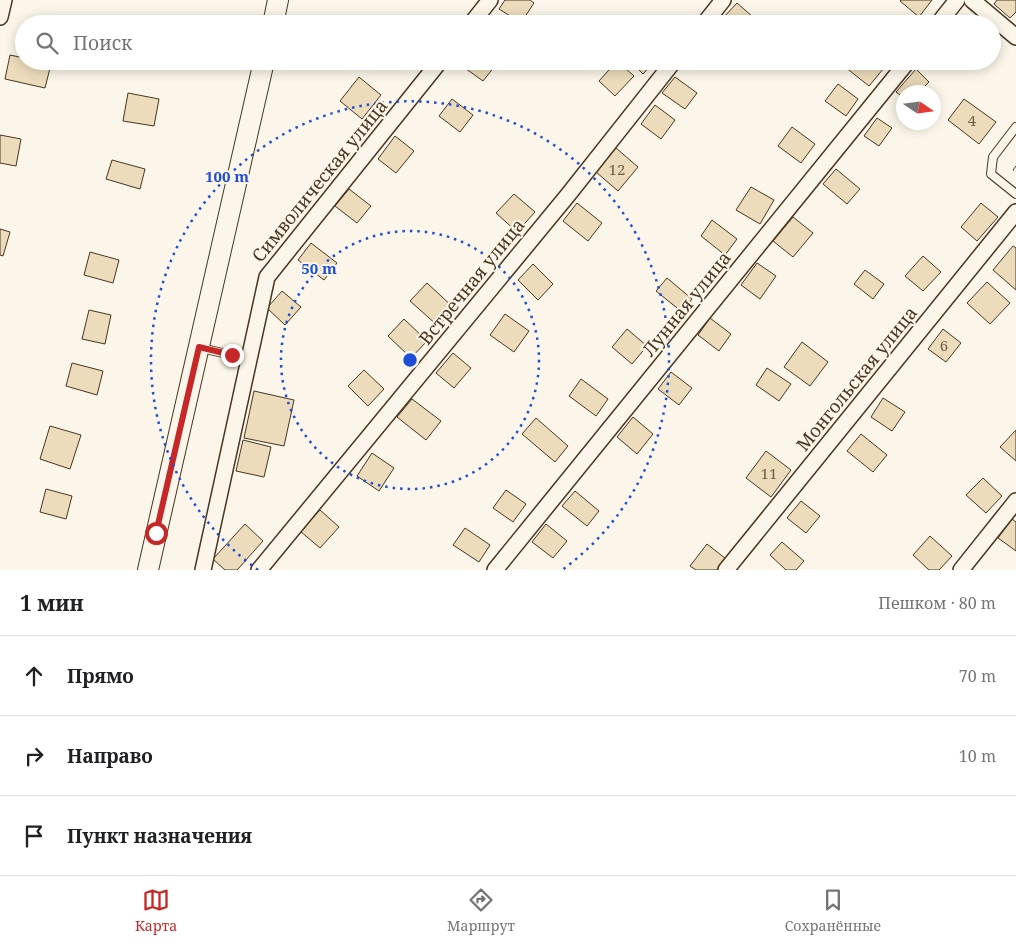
<!DOCTYPE html>
<html lang="ru">
<meta charset="utf-8">
<style>
body{margin:0;font-family:"Noto Serif",serif;background:#f2f2f2;color:#202124}
.compass{position:absolute;left:896px;top:85px;width:45px;height:45px;border-radius:50%;background:#fff;box-shadow:0 2px 12px #0003;rotate:103deg}
.stop{position:absolute;width:15px;height:15px;margin:-11px;border:4px solid #c62828;border-radius:50%;background:#fff}
.stop.end{background:#c62828;border-color:#fff;box-shadow:0 1px 5px #0008}
.list{margin:0;padding:0;list-style:none}
h2{display:flex;justify-content:space-between;align-items:center;height:65px;margin:0;padding:0 20px;font-size:21px}
h2 small{font-size:16px;font-weight:400;color:#757577}
.list li{display:grid;grid-template-columns:32px 1fr auto;gap:15px;align-items:center;box-sizing:border-box;height:80px;padding:0 20px;border-top:1px solid #e0e0e0}
.list b{display:block;font-size:19px;white-space:nowrap}
.list em{font-size:16px;font-style:normal;color:#757577}
.icon{flex:none;width:28px;height:28px;fill:none;stroke:currentColor;stroke-width:2;stroke-linecap:round;stroke-linejoin:round}
.map{position:relative;flex:none;width:1016px;height:570px;overflow:hidden}
.search{position:absolute;background:#fff;box-shadow:0 2px 12px #0003;left:15px;right:15px;top:15px;height:55px;display:flex;align-items:center;gap:12px;box-sizing:border-box;padding:0 18px;border-radius:28px;color:#757577;font-size:19px}
.sheet{height:305px;background:#fff}
nav{display:flex;justify-content:space-around;align-items:center;box-sizing:border-box;height:70px;border-top:1px solid #e0e0e0;background:#fff;font-size:14px;color:#757577}
nav a{display:grid;justify-items:center;gap:2px}
nav .on{color:#c62828}
.map>svg:first-child{display:block}
.building{fill:#ecdcbc;stroke:#4a3520}
.lines{fill:none;stroke-linecap:round;stroke-linejoin:round}
.service-casing{stroke:#4a3520;stroke-width:10}
.minor-casing{stroke:#4a3520;stroke-width:18}
.tertiary-casing{stroke:#4a3520;stroke-width:22}
.service{stroke:#fbf6e9;stroke-width:8}
.minor{stroke:#fbf6e9;stroke-width:15}
.tertiary{stroke:#fbf6e9;stroke-width:20}
.fence{stroke:#4a3520;stroke-width:1;stroke-dasharray:6 2.5;stroke-linecap:butt}
.route{stroke:#c62828;stroke-width:6}
.ring{fill:none;stroke:#1d4ed8;stroke-width:2.5;stroke-dasharray:2.5 5}
.labels{text-anchor:middle;stroke-width:4;stroke-linejoin:round;paint-order:stroke}
.number-label{font-size:15px;fill:#725f47}
.street-label{font-size:18px;fill:#4a3520;stroke:#fbf6e9}
.centre{fill:#1d4ed8;stroke:#fbf6e9;stroke-width:2.5}
.ring-label{font-size:15px;text-anchor:middle;font-weight:bold;fill:#1d4ed8;stroke:#fbf6e9;stroke-width:4;stroke-linejoin:round;paint-order:stroke}
</style>
<div class="map">
<svg width="1016" height="570" viewBox="0 0 1016 570">
<rect width="100%" height="100%" fill="#fbf6e9"/>
<!-- building -->
<path class="building" d="M505 0H530L534 3 521 23 499 9Z
M901 0H932L919 17 900 1Z
M997 0H1016V12L1010 18 994 4Z
M737 3 761 24H727L722 19Z
M10 55 24 58V61H37L51 64 45 88 5 79Z
M465 61H499L483 81 462 66Z
M617 61 634 76 615 96 599 81Z
M630 61H655L643 74Z
M850 61H876L884 68 869 86 845 67Z
M916 69 929 82 919 92H904V98L896 92Z
M359 77 381 95 362 119 340 101Z
M675 77 697 93 685 109 662 93Z
M838 84 858 99 846 116 825 101Z
M128 93 159 99 154 126 123 121Z
M452 99 473 115 460 132 439 116Z
M964 99 996 122 979 144 948 120Z
M655 105 675 120 661 139 641 124Z
M877 118 892 128 879 146 864 136Z
M792 127 815 144 801 163 778 146Z
M0 135 21 139 16 166 0 163Z
M395 136 414 151 396 173 378 159Z
M616 148 638 167 618 191 596 172Z
M112 160 145 169 140 189 106 179Z
M836 169 860 189 847 204 823 184Z
M751 187 774 200 760 224 736 210Z
M349 189 371 206 357 223 335 206Z
M514 194 535 212 517 232 496 213Z
M577 203 602 223 588 241 563 221Z
M981 203 998 217 977 241 961 227Z
M793 217 813 233 793 257 773 241Z
M712 220 737 239 725 255 701 236Z
M0 229 10 232 3 256 0 255Z
M311 243 337 263 324 280 298 260Z
M1013 246 1016 248V290L993 270Z
M90 252 119 260 113 283 84 275Z
M923 256 941 272 923 291 905 276Z
M757 263 776 276 760 299 741 285Z
M533 264 553 284 538 300 518 280Z
M865 270 884 284 873 299 854 284Z
M667 278 692 299 682 312 656 291Z
M987 282 1010 303 990 324 967 303Z
M427 283 454 308 438 326 410 301Z
M282 291 301 307 285 325 267 308Z
M89 310 111 315 105 344 82 339Z
M505 314 529 331 514 352 490 335Z
M710 318 731 334 719 351 698 335Z
M404 319 427 341 411 358 388 336Z
M627 329 647 346 632 364 612 347Z
M943 329 961 343 946 362 928 349Z
M802 342 828 362 810 386 784 367Z
M453 353 471 368 454 388 436 373Z
M72 363 103 371 97 395 66 386Z
M767 368 791 384 779 401 756 385Z
M364 370 384 389 368 406 348 386Z
M671 372 692 388 679 405 658 389Z
M581 379 608 399 596 416 569 396Z
M254 391 294 400 284 446 244 438Z
M883 398 905 412 892 431 871 417Z
M412 399 441 421 426 440 397 417Z
M633 417 653 434 637 454 617 437Z
M536 418 568 446 555 462 522 434Z
M50 426 81 435 70 469 40 459Z
M1016 430V461L1000 447Z
M861 434 887 455 873 472 847 451Z
M243 440 271 447 264 477 236 471Z
M766 451 791 470 771 497 746 478Z
M372 453 394 468 379 491 357 476Z
M983 478 1002 496 986 513 966 495Z
M46 489 72 496 66 519 40 512Z
M506 490 526 504 513 522 493 508Z
M575 491 599 511 587 526 562 506Z
M801 501 820 516 806 533 787 518Z
M320 510 339 527 320 548 300 531Z
M1012 519 1016 522V551L998 538Z
M245 524 263 541 237 570H225L213 559Z
M546 524 567 541 553 558 532 542Z
M465 528 490 545 479 562 453 545Z
M930 536 952 556 939 570H929L913 555Z
M782 542 804 561 796 570H786L770 555Z
M707 544 726 559 717 570H696L690 566Z"/>
<g class="lines">
<!-- service casing -->
<g class="service-casing">
<path id="service" d="M1016 127 993 157 991 174 1016 194
M201 348 249 359"/>
</g>
<!-- minor casing -->
<g class="minor-casing">
<path id="minor" d="M972 0 1016 37
M0 17 4 0
M471 24 490 0
M704 24 723 0
M938 24 957 0
M203 570 267 277 440 61
M259 570 568 195 674 61
M495 570 908 61
M726 570 1016 212
M961 570 1016 501"/>
</g>
<!-- tertiary casing -->
<g class="tertiary-casing">
<path id="tertiary" d="M273 24 278 0
M148 570 264 61"/>
</g>
<!-- service -->
<use href="#service" class="service"/>
<!-- minor -->
<use href="#minor" class="minor"/>
<!-- tertiary -->
<use href="#tertiary" class="tertiary"/>
<!-- fence -->
<path class="fence" d="M1016 166 1013 170 1016 172"/>
</g>
<g class="lines">
<!-- route -->
<path class="route" d="M156 533 199 347 232 355"/>
</g>
<!-- distance rings -->
<g class="ring">
<circle cx="410" cy="360" r="129"/>
<path d="M258 570A259 259 0 1 1 562 570"/>
</g>
<g class="labels">
<!-- number labels -->
<g class="number-label">
<text x="972" y="126">4</text>
<text x="617" y="175">12</text>
<text x="944" y="351">6</text>
<text x="769" y="479">11</text>
</g>
<!-- street labels -->
<g class="street-label">
<text transform="translate(320 181) rotate(-51)" y="6">Символическая улица</text>
<text transform="translate(472 282) rotate(-51)" y="6">Встречная улица</text>
<text transform="translate(687 304) rotate(-51)" y="6">Лунная улица</text>
<text transform="translate(857 379) rotate(-51)" y="6">Монгольская улица</text>
</g>
</g>
<circle cx="410" cy="360" r="8" class="centre"/>
<g class="ring-label">
<text x="227" y="182">100 m</text>
<text x="319" y="274">50 m</text>
</g>
</svg>
<svg class="compass" viewBox="-18 -18 36 36"><path d="M0-13l5 13h-10z" fill="#e53935"/><path d="M0 13l5-13h-10z" fill="#757577"/></svg>
<div class="stop" style="left:156px;top:533px"></div>
<div class="stop end" style="left:232px;top:355px"></div>
<div class="search"><svg class="icon" aria-label="search" viewBox="0 0 24 24"><circle cx="10" cy="10" r="6"/><path d="M15 15l6 6"/></svg>Поиск</div>
</div>
<section class="sheet">
<h2>1 мин<small>Пешком · 80 m</small></h2>
<ul class="list">
<li><svg class="icon" aria-label="ahead" viewBox="0 0 24 24"><path d="M12 20V5M6 11l6-6 6 6"/></svg><div><b>Прямо</b></div><em>70 m</em></li>
<li><svg class="icon" aria-label="right" viewBox="0 0 24 24"><path d="M7 20v-9h11M14 6l5 5-5 5"/></svg><div><b>Направо</b></div><em>10 m</em></li>
<li><svg class="icon" aria-label="arrive" viewBox="0 0 24 24"><path d="M6 21V4h12l-3 4 3 4H6"/></svg><div><b>Пункт назначения</b></div></li>
</ul>
</section>
<nav>
<a class="on"><svg class="icon" aria-label="map" viewBox="0 0 24 24"><path d="M3 6l6-2 6 2 6-2v14l-6 2-6-2-6 2zM9 4v14M15 6v14"/></svg>Карта</a>
<a><svg class="icon" aria-label="directions" viewBox="0 0 24 24"><path d="M12 3l9 9-9 9-9-9zM9 14v-3h6M13 9l2 2-2 2"/></svg>Маршрут</a>
<a><svg class="icon" aria-label="saved" viewBox="0 0 24 24"><path d="M7 4h10v16l-5-4-5 4z"/></svg>Сохранённые</a>
</nav>
